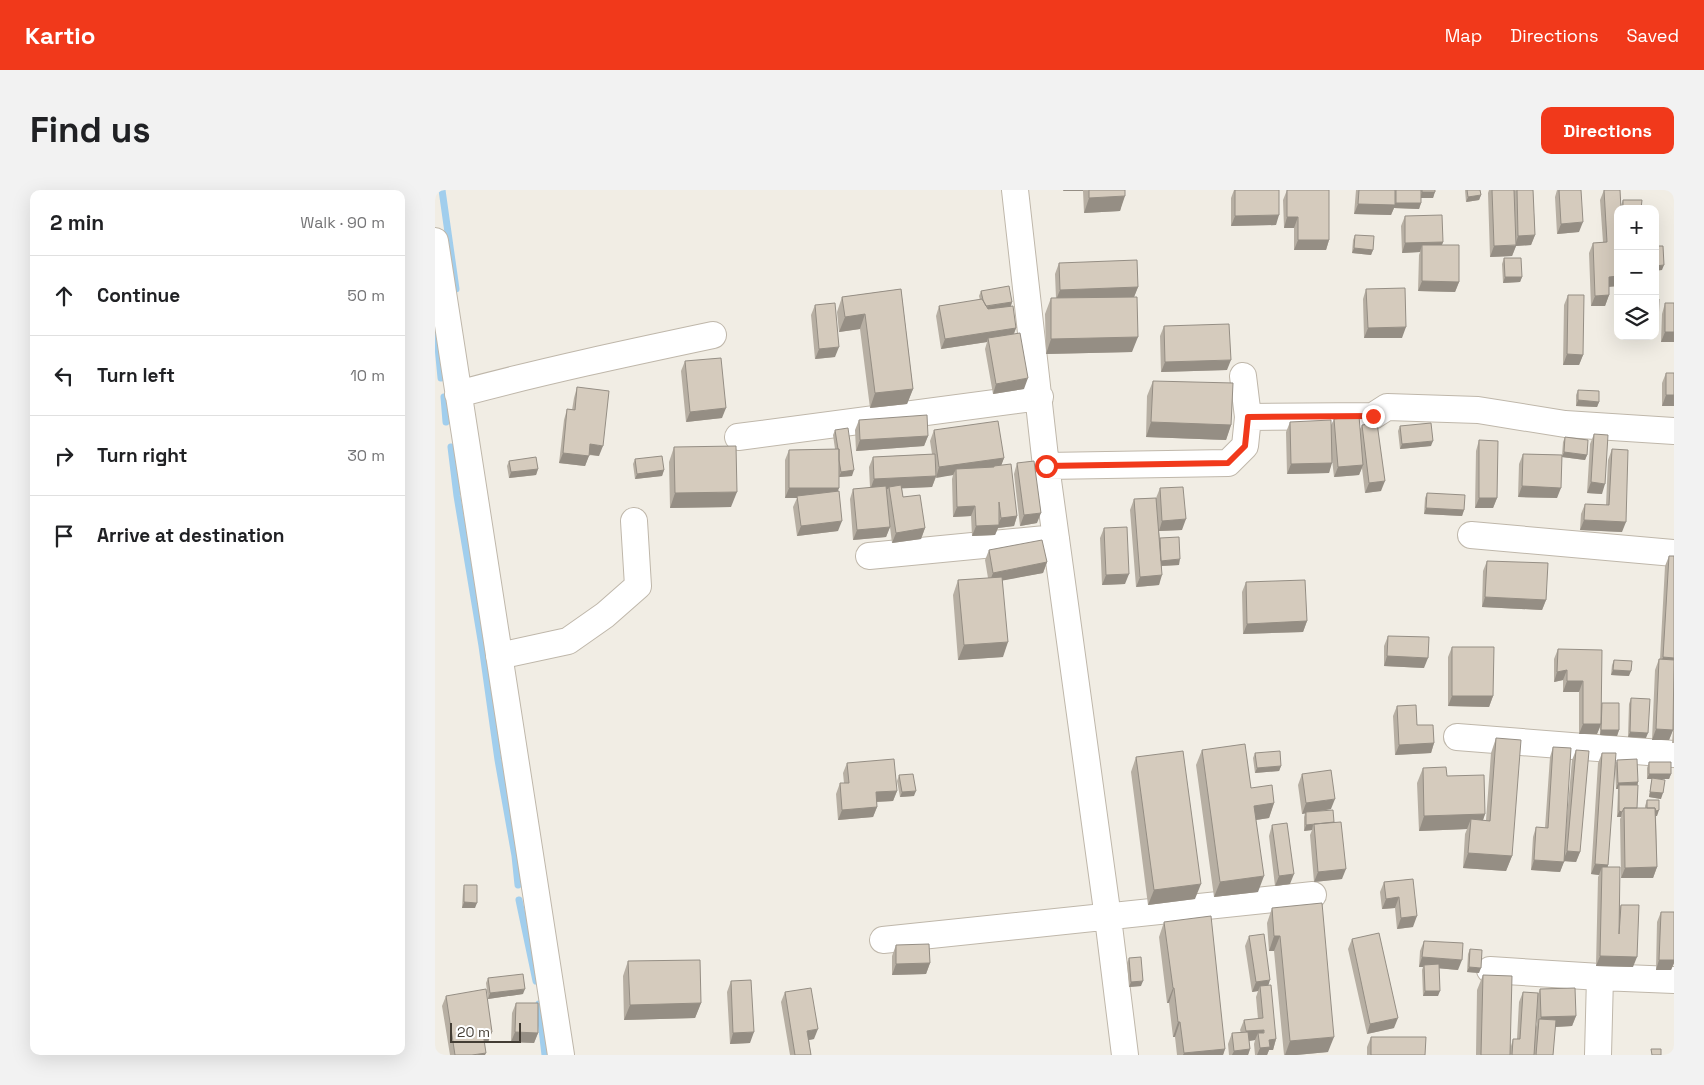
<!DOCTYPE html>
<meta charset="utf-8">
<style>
body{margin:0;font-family:"Space Grotesk",sans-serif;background:#f2f2f2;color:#202124}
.controls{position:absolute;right:15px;top:15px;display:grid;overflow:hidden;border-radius:10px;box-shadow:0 5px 20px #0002}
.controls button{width:45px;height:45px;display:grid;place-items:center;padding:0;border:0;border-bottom:1px solid #e0e0e0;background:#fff;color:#202124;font:25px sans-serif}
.scale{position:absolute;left:15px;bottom:12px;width:71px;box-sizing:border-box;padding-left:5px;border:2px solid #433d34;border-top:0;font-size:14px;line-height:18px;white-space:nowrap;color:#433d34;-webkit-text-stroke:4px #fff;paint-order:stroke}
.stop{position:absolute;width:15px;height:15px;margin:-11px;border:4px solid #f1391b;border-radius:50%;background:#fff}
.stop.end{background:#f1391b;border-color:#fff;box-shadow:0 1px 5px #0008}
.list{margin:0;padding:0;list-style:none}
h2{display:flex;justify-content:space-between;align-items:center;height:65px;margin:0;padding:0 20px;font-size:21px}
h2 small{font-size:16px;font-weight:400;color:#757577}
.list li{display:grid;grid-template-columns:32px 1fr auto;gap:15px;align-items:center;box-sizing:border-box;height:80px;padding:0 20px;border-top:1px solid #e0e0e0}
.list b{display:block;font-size:19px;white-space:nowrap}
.list em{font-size:16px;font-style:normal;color:#757577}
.icon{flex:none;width:28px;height:28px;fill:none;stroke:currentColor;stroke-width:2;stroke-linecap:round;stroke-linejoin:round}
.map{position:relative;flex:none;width:1239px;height:865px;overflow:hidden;border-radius:10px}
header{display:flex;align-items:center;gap:30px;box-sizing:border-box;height:70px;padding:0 25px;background:#f1391b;color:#fff}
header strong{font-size:24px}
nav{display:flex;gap:28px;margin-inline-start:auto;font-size:18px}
.intro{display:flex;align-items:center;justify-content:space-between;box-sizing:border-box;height:120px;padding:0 30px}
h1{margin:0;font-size:35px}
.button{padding:12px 22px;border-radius:10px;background:#f1391b;color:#fff;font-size:18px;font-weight:700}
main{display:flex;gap:30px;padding:0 30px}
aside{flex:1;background:#fff;border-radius:10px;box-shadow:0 5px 20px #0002}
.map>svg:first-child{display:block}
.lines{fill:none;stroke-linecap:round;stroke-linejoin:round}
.stream{stroke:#a1ceed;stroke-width:7}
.minor-casing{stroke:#bfb7aa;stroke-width:28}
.minor{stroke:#fff;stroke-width:26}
.wall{fill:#b7afa3;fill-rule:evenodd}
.shaded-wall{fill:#958e84}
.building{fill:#d5cbbd;stroke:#958e84}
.route{stroke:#f1391b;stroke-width:6}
</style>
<header>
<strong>Kartio</strong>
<nav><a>Map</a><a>Directions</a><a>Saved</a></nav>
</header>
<div class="intro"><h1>Find us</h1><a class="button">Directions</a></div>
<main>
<aside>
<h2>2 min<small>Walk · 90 m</small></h2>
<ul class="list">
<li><svg class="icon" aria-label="ahead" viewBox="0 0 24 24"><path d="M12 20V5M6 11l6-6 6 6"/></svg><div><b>Continue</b></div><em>50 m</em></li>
<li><svg class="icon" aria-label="left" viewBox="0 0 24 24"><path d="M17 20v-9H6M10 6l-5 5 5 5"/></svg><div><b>Turn left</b></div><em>10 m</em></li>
<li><svg class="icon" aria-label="right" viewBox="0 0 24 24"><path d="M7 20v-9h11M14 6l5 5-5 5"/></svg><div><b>Turn right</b></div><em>30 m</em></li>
<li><svg class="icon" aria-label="arrive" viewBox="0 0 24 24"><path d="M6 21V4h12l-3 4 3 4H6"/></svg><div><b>Arrive at destination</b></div></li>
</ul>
</aside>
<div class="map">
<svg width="1239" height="865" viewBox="0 0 1239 865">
<rect width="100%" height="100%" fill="#f1ede4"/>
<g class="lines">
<!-- stream -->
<path class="stream" d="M7 0 21 99
M2 146 6 188
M9 207 11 232
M16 257 22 306 47 456 63 570 80 666 83 695
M84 710 101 791
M104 814 110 865"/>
<!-- minor casing -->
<g class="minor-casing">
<path id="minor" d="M580 0 611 276 673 728 690 865
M0 51 126 865
M23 204C108 181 193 163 278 145
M813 227 938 226 952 217 1043 220 1130 234 1239 241
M303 247 605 207
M611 276 793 273 810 256 813 227 808 186
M1036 345 1239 363
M434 366 621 348
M64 466 133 451 170 425 203 396 199 331
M1022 547 1239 564
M448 750 878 705
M1055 780 1165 787 1239 790
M1163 865 1165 787"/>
</g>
<!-- minor -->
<use href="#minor" class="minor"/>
</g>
<!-- wall -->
<path class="wall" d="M628 0H690L685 21 649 23 648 1H628Z
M799 0H844L841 35 796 36V8Z
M852 0 894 50 891 60H859V38H849L848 10Z
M921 0H1000L998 8H986V13L984 19 959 18 956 25 919 24Z
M1030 0H1045L1046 5 1044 10 1031 12Z
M1054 0H1098L1100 45 1096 55 1081 56 1077 66 1055 67 1053 3Z
M1122 0H1146L1144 42 1122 44 1120 7Z
M1169 0 1183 19V96L1174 97V105L1170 116H1156L1154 63 1158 53 1168 52 1165 10Z
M1188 10 1206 19H1186V15Z
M970 26 1008 52 1007 55 1024 92 1020 102 983 101 984 65 985 62 967 63 966 36Z
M920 45 938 60 936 65 917 63 918 50Z
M1069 68 1087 87 1085 92 1068 93 1067 74Z
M624 73 703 97 699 107 697 162 611 164 610 124 616 108H621L620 84Z
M466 99 478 199 472 214 435 218 425 139 404 142 402 122 407 107Z
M931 99 967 148H929L928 109Z
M546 101 577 112 576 116 581 138 579 144 589 199 558 204 550 159 552 152 506 159 501 126 504 116 545 110 544 106Z
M1133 105 1148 165 1144 175H1128L1129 115Z
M1230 113H1239V152H1226L1227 124Z
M380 115 400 167 380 169 376 125Z
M729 136 792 180 726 182 725 146Z
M250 171 287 228 251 232 246 181Z
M1231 183H1239V216H1227V193Z
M718 191 796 235 791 250 711 247 712 206Z
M142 197 164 266 154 265 150 276 124 273 129 230 132 219 137 220 139 208Z
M1143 200 1164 212 1162 217 1141 216V205Z
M899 229 925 239 927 235 946 301 930 303 927 278 924 285 899 287 897 269 894 283 852 284 851 242 855 232 896 235Z
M424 230 493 246 489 256 421 261 420 240Z
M965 236 996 256 965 259 963 241Z
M400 240 417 286 404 287 403 301V341L362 346 358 317 362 308H350V270L354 260 400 259 398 245Z
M499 240 569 268 566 275 582 326 579 336 563 338 560 345 537 346 536 326 518 327 517 289 518 285 501 287 497 297 467 298 468 307 490 338 486 349 457 353 455 337 451 347 418 350 415 309 418 299 435 298 434 277 438 267 497 264 495 251Z
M1159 244 1167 304 1152 303 1155 254Z
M1130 247 1152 265 1150 270 1127 267 1122 308 1083 307 1084 274 1088 264 1127 265 1128 252Z
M1044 250 1062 308 1058 318H1040L1041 261Z
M239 257 296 317 235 318 234 272Z
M1177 259 1187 342 1145 340 1146 324 1150 314 1171 315 1173 270Z
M200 269 229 280 227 286 200 289 198 274Z
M74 271 103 279 101 285 74 288 72 276Z
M582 273 602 333 585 336 579 284Z
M725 298 747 340 724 341 725 348 744 375 727 376 724 395 701 397 695 320 699 309 721 308Z
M992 303 1029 320 1027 326 989 324 990 308Z
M669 338 690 394 667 395 665 348Z
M554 360 612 372 608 383 568 390V467L523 470 518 405 523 390 553 388 550 370Z
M1234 366H1239V553H1237L1238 540 1234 550H1217L1220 480 1224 469H1225L1230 376Z
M1052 371 1111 410 1107 420 1047 417 1048 381Z
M811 392 872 431 868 442 808 444 807 402Z
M953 446 989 478 949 476V456Z
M1017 457 1058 506 1054 517 1013 516V467Z
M1123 459 1166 515 1184 540 1182 546 1165 545V537L1162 544H1144V502H1128V490L1119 492V469Z
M1179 470 1194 486 1176 485 1177 475Z
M1196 508 1211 548 1193 547 1194 514Z
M962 516 999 553 996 563 960 565 958 526Z
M1061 548 1077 666 1071 681 1028 678 1030 644 1032 639 984 641 982 593 988 578 1012 586 1050 624 1048 630H1051L1056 563Z
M1118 557 1130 649 1137 570 1141 560 1145 662 1141 672 1129 671 1125 682 1096 680 1098 647 1101 637 1110 638 1115 567Z
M767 560 816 598 839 613 834 628 821 630 823 702 779 707 761 575Z
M820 563 846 576 844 581 820 583 818 568Z
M1167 563 1173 677 1184 719 1186 715 1198 777 1161 776 1163 687 1164 685 1156 684 1163 573Z
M701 567 760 709 713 715 696 582Z
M1182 570 1203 592 1202 595V618H1210V616L1212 610 1222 626H1221L1222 677 1218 688H1186L1185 629 1186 627H1182L1183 599H1181L1180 576Z
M1214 572 1236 584 1234 589H1223L1226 609 1214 607 1216 593 1217 589H1212V578Z
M412 573 462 601 458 611 442 612V617L438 627 403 630 401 604 405 593H409L408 583Z
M867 584 896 619 886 621 899 632 907 689 879 692 875 645 877 640 869 641V627L870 623 867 624 863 595Z
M464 585 479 606 465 607 462 591Z
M837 635 855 694 840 696 834 646Z
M978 689V737L962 739 960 718 947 719 945 702 949 692Z
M29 695 40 718H27L28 700Z
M837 718 893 862 861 865H849L839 761H834L832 733Z
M1226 722H1239V773L1236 780H1221L1222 732Z
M729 732 790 859 788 865H742L740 847H738L734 813H732L724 747Z
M814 746 833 795 841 849 838 860H834L832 865H820L819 854 820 850 814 851 815 859 813 865H794L793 854 797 843H806L805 840 809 830 823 829 821 807 823 801 817 802 810 756Z
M917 749 959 838 932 844 913 759Z
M989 751 1023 780 1004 778 1003 806H988L987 780 988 777H984L985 761Z
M461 755 495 773 491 784 457 785V766Z
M1035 759 1044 783 1032 782 1033 764Z
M694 768 706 796 694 797 692 773Z
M193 771 266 813 260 828 189 830 188 786Z
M1048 785 1076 856 1078 849H1082L1084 812 1088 802 1102 806 1105 799 1141 826 1137 836 1120 837 1118 865H1041L1042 800ZM1102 822V834L1101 837Z
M53 788 88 804 53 809 51 793Z
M296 791 315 853 295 854 292 802Z
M350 802 379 849 374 850 376 865H355L346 812Z
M11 806 57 842 53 852 49 853 50 865H15L7 816Z
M81 813 103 843 99 853 76 852 77 823Z
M936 847 990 865H932V857Z"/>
<!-- shaded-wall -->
<path class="shaded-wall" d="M629 0H648V1H628Z
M987 2H1000L998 8H985Z
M1046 5 1044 10 1031 12 1033 7Z
M690 6 685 21 649 23 654 8Z
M961 13H986L984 19 959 18 956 25 919 24 923 14Z
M844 25 841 35 796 36 800 26Z
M852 27H863L859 38H849Z
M1148 32 1144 42 1122 44 1126 34Z
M1100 45 1096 55 1081 56 1077 66 1055 67 1059 56H1080L1083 46Z
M863 50H894L891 60H859Z
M1008 52 1004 62 987 55 985 62 967 63 970 53Z
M919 58 938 60 936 65 917 63Z
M1229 75 1227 80 1220 81V76Z
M1183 86V96L1170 97 1174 87Z
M1070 87H1087L1085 92 1068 93Z
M987 91 1024 92 1020 102 983 101Z
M703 97 699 107 621 110 625 100Z
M1174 105 1170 116H1156L1160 106Z
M577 112 575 118 547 122 549 117Z
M430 124 425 139 404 142 410 127Z
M1220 135H1223L1220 143Z
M971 137 967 148H929L933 138Z
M581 138 577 148H553L552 152 506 159 510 149Z
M1230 142H1239V152H1226Z
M703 147 697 162 611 164 616 149Z
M404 157 400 167 380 169 384 159Z
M1132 164 1148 165 1144 175H1128Z
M796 170 792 180 726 182 730 172Z
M593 188 589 199 558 204 561 194Z
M478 199 472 214 435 218 440 203Z
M1231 205H1239V216H1227Z
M1143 210 1164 212 1162 217 1141 216Z
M291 218 287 228 251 232 255 222Z
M716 232 796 235 791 250 711 247Z
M493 246 489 256 421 261 425 250Z
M998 251 996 256 965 259 967 254Z
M155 254 168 256 164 266 151 264Z
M1129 262 1152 265 1150 270 1127 267Z
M128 263 154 266 150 276 124 273Z
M569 268 565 279 559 276 558 280 521 279 518 285 501 288 504 277Z
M897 273 894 283 852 284 856 274Z
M928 275 924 285 899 287 903 277Z
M103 279 101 285 74 288 76 282Z
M229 280 227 286 200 289 202 284Z
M419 280 417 286 404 287 406 282Z
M501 286 497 297 454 299V297L453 299 435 300 439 289Z
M950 291 946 301 930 303 934 293Z
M1156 292 1170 294 1167 304 1152 303Z
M1087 296 1126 298 1122 308 1083 307Z
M354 298H404L400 308 362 306V308H350Z
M302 302 296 317 235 318 240 303Z
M1044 308H1062L1058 318H1040Z
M540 316 536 326 518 327 522 317Z
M991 318 1029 320 1027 326 989 324Z
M606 323 602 333 585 336 589 325Z
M582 326 579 336 563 338 560 345 537 346 541 336 563 335 566 328Z
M751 329 747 340 724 341 727 331Z
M1149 330 1191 332 1187 342 1145 340Z
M407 331 403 341 362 346 366 336Z
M455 337 451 347 418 350 422 340Z
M490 338 486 349 457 353 461 343Z
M745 369 744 375 724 376 726 371Z
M612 372 608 383 554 393 558 383Z
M694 384 690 394 667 395 671 385Z
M727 385 724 395 701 397 705 387Z
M1050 407 1111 410 1107 420 1047 417Z
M872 431 868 442 808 444 812 434Z
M573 452 568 467 523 470 529 455Z
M952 466 993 468 989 478 949 476Z
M1228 467 1239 468V478H1224Z
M1132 480 1128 490 1119 492 1122 482Z
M1178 480 1196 481 1194 486 1176 485Z
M1132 491H1148L1144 502H1128Z
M1017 506H1058L1054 517 1013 516Z
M1148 534H1166L1162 544H1144Z
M1221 539 1238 540 1234 550H1217Z
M1166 540H1184L1182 546 1165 545Z
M1195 542 1213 543 1211 548 1193 547Z
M999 553 996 563 960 565 964 555Z
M846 576 844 581 820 583 822 578Z
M1214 584H1236L1234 589H1212Z
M1203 592 1202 597 1184 595 1183 599H1181L1183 593Z
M462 601 458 611 437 612 441 602Z
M481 601 479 606 465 607 467 602Z
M1215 602 1228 603 1226 609 1214 607Z
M900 609 896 619 867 624 871 613Z
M839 613 834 628 814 631 819 616Z
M442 617 438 627 403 630 407 620Z
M1224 620 1222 626H1211L1213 621Z
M1184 621 1187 622 1186 627H1182Z
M1050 624 1045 639 1036 629 1032 639 984 641 989 626Z
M871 635H878L877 640 869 641Z
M1132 661 1145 662 1141 672 1128 671Z
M1033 663 1077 666 1071 681 1028 678Z
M1099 670 1129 672 1125 682 1096 680Z
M1160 674 1173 675 1170 685 1167 677 1164 685 1156 684Z
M1222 677 1218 688H1186L1190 678Z
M911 679 907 689 879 692 883 682Z
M859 684 855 694 840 696 844 686Z
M829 686 823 702 779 707 785 692Z
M766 694 760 709 713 715 719 700Z
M964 707 960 718 947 719 951 709Z
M29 712 42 713 40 718H27Z
M982 726 978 737 962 739 966 728Z
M839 746H845L839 761H834Z
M1165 766 1202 767 1198 777 1161 776Z
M987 767 1027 770 1023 780 989 777V775L988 777H984Z
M1224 770H1239V773L1236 780H1221Z
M495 773 491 784 457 785 461 774Z
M1034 777 1046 778 1044 783 1032 782Z
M835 790 832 800 825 796 823 801 817 802 821 792Z
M708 791 706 796 694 797 696 792Z
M738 798H739L734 813H732Z
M90 799 88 804 53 809 55 803Z
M990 801H1005L1003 806H988Z
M266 813 260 828 189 830 195 815Z
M1141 826 1137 836 1103 838V834L1106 827Z
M963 828 959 838 932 844 935 834Z
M743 832H745L740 847H738Z
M383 839 379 849 368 851 372 841Z
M829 840 826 850 823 843 820 850 807 852 811 841Z
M57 842 53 852 44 854 48 843Z
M80 842 103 843 99 853 76 852Z
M319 842 315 853 295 854 298 843Z
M899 847 893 862 861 865H850L855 851Z
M841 849 838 860H834L832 865H822L825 858 834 850Z
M790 859 788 865H748L749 863Z
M815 859 813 865H797L799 861Z
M51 863 50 865H37Z"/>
<!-- building -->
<path class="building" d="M654 0H690V6L654 8Z
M800 0H844V25L800 26Z
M852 0H894V50H863V27H852Z
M924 0H960V15L923 14Z
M961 0H986V13H961Z
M987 0H1000V2H987Z
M1032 0H1045L1046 5 1033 7Z
M1057 0H1079L1081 55 1059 56Z
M1082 0H1098L1100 45 1083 46Z
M1124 0H1146L1148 32 1126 34Z
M1169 0H1185L1186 19H1183V86L1174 87V105L1160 106 1158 53 1172 52Z
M1188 10H1207L1206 19H1188Z
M1007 25 1008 52 970 53V26Z
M920 45 939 46 938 60 919 58Z
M987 55H1024V92L987 91Z
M1220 56H1228L1229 75 1220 76Z
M1069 68H1086L1087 87H1070Z
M702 70 703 97 625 100 624 73Z
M574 96 577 112 551 116 548 110 546 101Z
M970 98 971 137 933 138 931 99Z
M466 99 478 199 440 203 430 124 410 127 407 107Z
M1133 105H1149L1148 165 1132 164Z
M702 107 703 147 616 149V108Z
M547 109 553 119 578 116 581 138 510 149 504 116Z
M1220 109H1224L1223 135H1220Z
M400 113 404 157 384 159 380 115Z
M1230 113H1239V142H1230Z
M794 134 796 170 730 172 729 136Z
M585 143 593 188 561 194 553 148Z
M286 168 291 218 255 222 250 171Z
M1231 183H1239V205H1231Z
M718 191 798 193 796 235 716 232Z
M142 197 174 201 168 256 155 254 154 266 128 263 132 219 140 220Z
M1143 200 1164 201V212L1143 210Z
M492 225 493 246 425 250 424 230Z
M924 226 928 275 903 277 899 229Z
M896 230 897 273 856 274 855 232Z
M563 231 569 268 504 277 499 240Z
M942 233 950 291 934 293 927 235Z
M996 233 998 251 967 254 965 236Z
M413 238 419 280 406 282 404 270V259H403L400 240Z
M1159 244 1173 245 1170 294 1156 292Z
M1130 247 1153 250 1152 265 1129 262Z
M1044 250 1063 251 1062 308H1044Z
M301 256 302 302 240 303 239 257Z
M404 259V298H354V260Z
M1177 259 1193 260 1191 332 1149 330 1150 314 1174 315Z
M500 264 501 286 439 289 438 267Z
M1088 264 1127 265 1126 298 1087 296Z
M227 266 229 280 202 284 200 269Z
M101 267 103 279 76 282 74 271Z
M599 271 606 323 589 325 582 273Z
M576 274 582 326 566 328 564 312V335L541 336 540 316 522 317 521 279 559 277V276Z
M466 295 468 307 485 305 490 338 461 343 454 297Z
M451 296 455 337 422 340 418 299Z
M748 297 751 329 727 331 725 298Z
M404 301 407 331 366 336 362 306Z
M992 303 1030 305 1029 320 991 318Z
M721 308 727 385 705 387 699 309Z
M692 337 694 384 671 385 669 338Z
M744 347 745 369 726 371 725 348Z
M607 350 612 372 558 383 554 360Z
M1234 366H1239V468L1228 467Z
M1052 371 1113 373 1111 410 1050 407Z
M567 387 573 452 529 455 523 390Z
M870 390 872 431 812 434 811 392Z
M953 446 994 447 993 468 952 466Z
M1017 457H1059L1058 506H1017Z
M1123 459 1167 460 1166 534H1148V491H1132V480L1122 482Z
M1224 469 1239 470 1238 540 1221 539Z
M1179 470 1197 471 1196 481 1178 480Z
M1196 508 1215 509 1213 543 1195 542Z
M1167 513H1184V540H1166Z
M981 515 982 535H998L999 553 964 555 962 516Z
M1061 548 1086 550 1077 666 1033 663 1036 629 1055 631Z
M810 554 816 598 837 595 839 613 819 616 829 686 785 692 767 560Z
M1118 557 1136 558 1129 672 1099 670 1101 637 1113 638Z
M1141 560 1154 561 1145 662 1132 661Z
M748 561 766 694 719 700 701 567Z
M845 561 846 576 822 578 820 563Z
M1167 563H1181L1173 675 1160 674Z
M459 569 462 601 441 602 442 617 407 620 405 593H414L412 573Z
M1202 569 1203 592 1183 593 1182 570Z
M1214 572H1236V584H1214Z
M1011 577 1012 586 1049 585 1050 624 989 626 988 578Z
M896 580 900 609 871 613 867 584Z
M478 584 481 601 467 602 464 585Z
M1217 588 1230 590 1228 603 1215 602Z
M1184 595H1203L1202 618H1189L1187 622 1184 621Z
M1212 610H1224V620L1221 621 1220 618H1212Z
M1189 618H1220L1222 677 1190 678Z
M898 620 899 632 871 635V622Z
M906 632 911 679 883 682 879 634Z
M852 633 859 684 844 686 837 635Z
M1167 677H1185L1184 744 1186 715H1204L1202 767 1165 766Z
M978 689 982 726 966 728 964 707 951 709 949 692Z
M29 695H42V713L29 712Z
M887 713 899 847 855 851 845 746H839L837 718Z
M1226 722H1239V770H1224Z
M776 726 790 859 749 863 745 832H743L739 798H738L729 732Z
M944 743 963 828 935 834 917 749Z
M829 744 835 790 821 792 814 746Z
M989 751 1028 753 1027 770 987 767Z
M494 754 495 773 461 774V755Z
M1035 759 1047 760 1046 778 1034 777Z
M706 767 708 791 696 792 694 768Z
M265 770 266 813 195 815 193 771Z
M1004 774 1005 801H990L989 775Z
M88 784 90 799 55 803 53 788Z
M1048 785 1077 786 1075 865H1046Z
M316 790 319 842 298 843 296 791Z
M836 795 841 849 834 850 835 857 825 858 823 843H829V840L811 841 809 830 828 828 825 796Z
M376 798 383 839 372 841 376 865H360L350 802Z
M1140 798 1141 826 1106 827 1105 799Z
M51 799 57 842 48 843 51 863 37 865H20L11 806Z
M1088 802 1103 803 1099 865H1077L1078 849H1085Z
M81 813H103V843L80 842Z
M1104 829 1121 830 1118 865H1101Z
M813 842 815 859 799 861 797 843Z
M936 847H991L990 865H936Z
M1216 859H1226V865H1217Z"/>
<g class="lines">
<!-- route -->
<path class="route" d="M611 276 793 273 810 256 813 227 938 226"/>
</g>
</svg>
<div class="controls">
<button>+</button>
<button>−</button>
<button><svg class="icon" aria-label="layers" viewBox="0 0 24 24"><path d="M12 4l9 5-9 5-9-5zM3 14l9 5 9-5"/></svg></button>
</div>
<div class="scale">20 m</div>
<div class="stop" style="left:611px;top:276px"></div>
<div class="stop end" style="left:938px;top:226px"></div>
</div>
</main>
